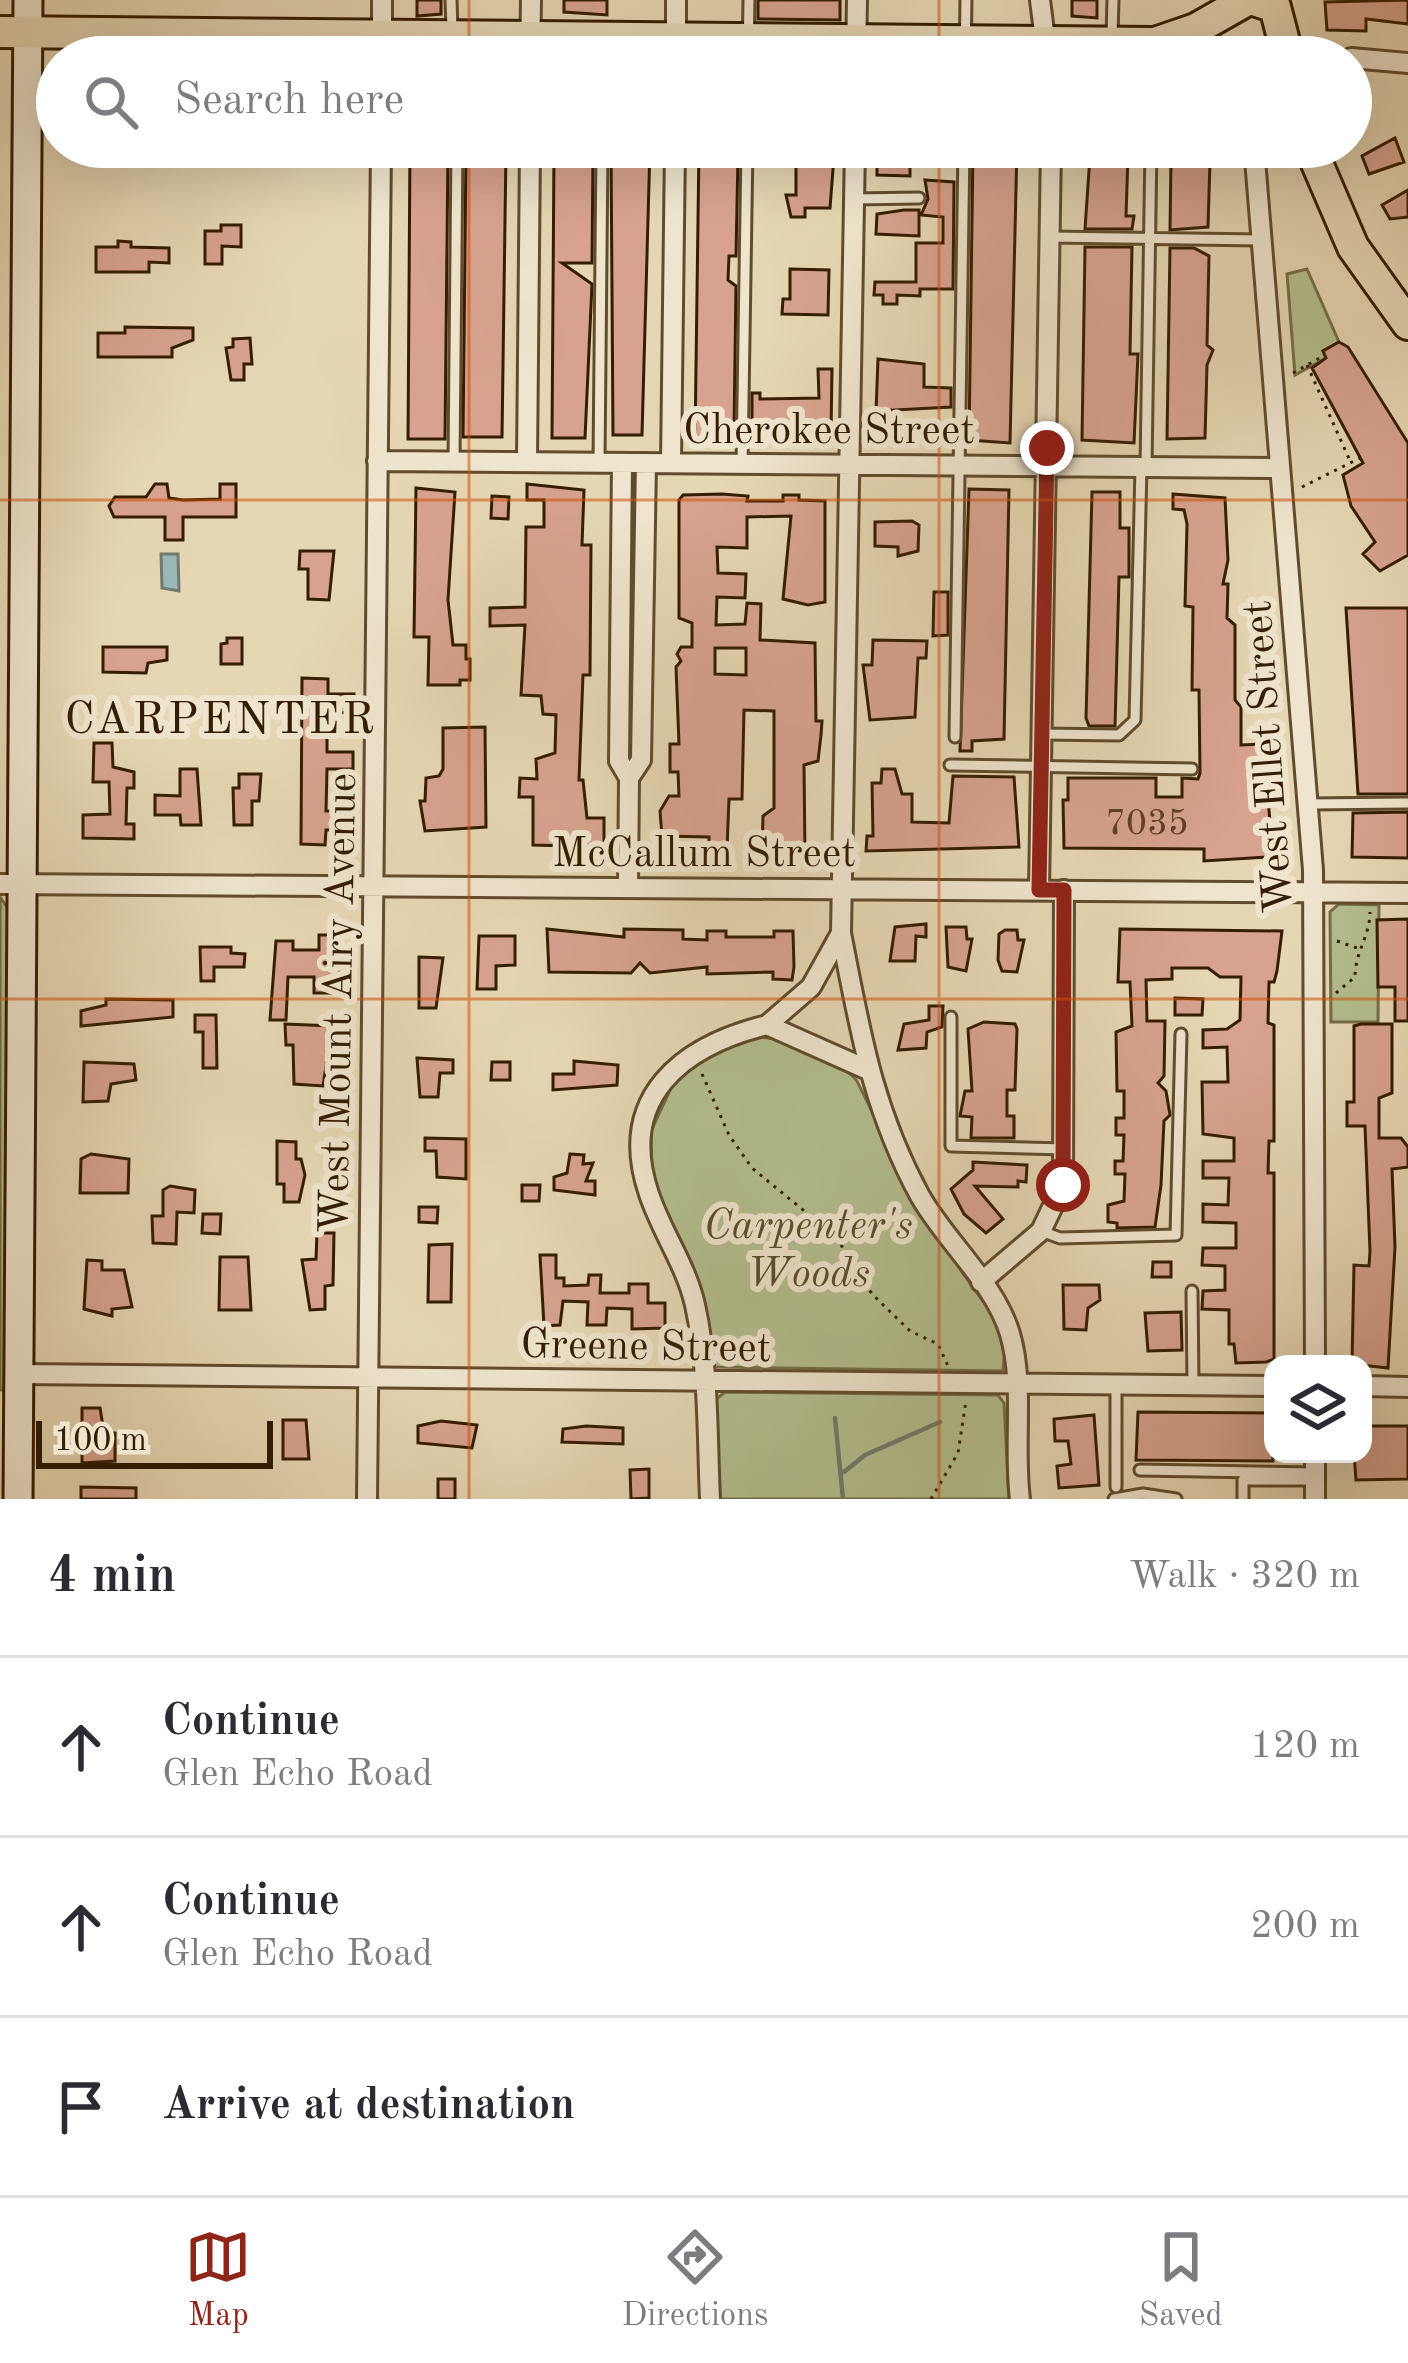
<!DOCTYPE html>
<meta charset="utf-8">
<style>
body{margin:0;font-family:"Old Standard TT",serif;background:#f2f2f3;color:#2b2b33}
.controls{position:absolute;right:36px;bottom:36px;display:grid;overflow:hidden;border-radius:24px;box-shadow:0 12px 48px #0002}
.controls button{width:108px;height:108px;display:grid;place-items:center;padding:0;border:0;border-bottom:3px solid #e1e1e2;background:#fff;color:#2b2b33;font:60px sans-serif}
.scale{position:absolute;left:36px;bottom:30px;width:237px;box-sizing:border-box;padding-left:12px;border:6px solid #341d00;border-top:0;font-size:33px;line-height:42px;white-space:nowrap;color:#341d00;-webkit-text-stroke:9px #efe5ce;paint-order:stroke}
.stop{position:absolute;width:36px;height:36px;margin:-27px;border:9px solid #8f2418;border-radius:50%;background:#fff}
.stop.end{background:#8f2418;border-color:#fff;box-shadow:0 3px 12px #0008}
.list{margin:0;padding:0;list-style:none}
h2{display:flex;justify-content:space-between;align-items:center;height:156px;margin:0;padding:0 48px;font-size:51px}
h2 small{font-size:39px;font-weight:400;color:#7c7c81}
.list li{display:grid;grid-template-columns:78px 1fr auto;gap:36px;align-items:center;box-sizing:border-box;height:180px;padding:0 48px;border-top:3px solid #e1e1e2}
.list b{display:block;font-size:45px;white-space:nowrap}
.list p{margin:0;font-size:39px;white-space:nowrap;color:#7c7c81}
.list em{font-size:39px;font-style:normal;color:#7c7c81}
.icon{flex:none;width:66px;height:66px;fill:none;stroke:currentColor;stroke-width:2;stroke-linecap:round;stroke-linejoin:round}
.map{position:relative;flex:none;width:1408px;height:1499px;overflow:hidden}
.search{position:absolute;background:#fff;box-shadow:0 12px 48px #0002;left:36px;right:36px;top:36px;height:132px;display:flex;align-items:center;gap:30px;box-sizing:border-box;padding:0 42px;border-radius:66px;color:#7c7c81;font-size:45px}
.sheet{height:696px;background:#fff}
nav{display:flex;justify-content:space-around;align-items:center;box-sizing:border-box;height:168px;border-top:3px solid #e1e1e2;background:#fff;font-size:33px;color:#7c7c81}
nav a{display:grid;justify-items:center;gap:6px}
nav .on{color:#8f2418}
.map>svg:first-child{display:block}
.green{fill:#b3be8e;stroke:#746e47;stroke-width:3}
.water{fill:#99b8b6;stroke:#717a6d;stroke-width:3}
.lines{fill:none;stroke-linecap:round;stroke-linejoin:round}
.stream{stroke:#717a6d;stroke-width:4.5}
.building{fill:#d7a38f;stroke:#341d00;stroke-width:3;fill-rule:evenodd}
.lane-casing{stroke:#604c2d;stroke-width:15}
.street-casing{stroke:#604c2d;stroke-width:24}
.secondary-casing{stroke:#341d00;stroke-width:33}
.primary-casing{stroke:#341d00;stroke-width:36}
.path{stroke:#341d00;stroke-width:3;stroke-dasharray:3 6;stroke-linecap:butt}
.lane{stroke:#efe5ce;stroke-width:9}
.street{stroke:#efe5ce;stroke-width:18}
.secondary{stroke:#efe5ce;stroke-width:27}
.primary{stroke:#e6d7b4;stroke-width:30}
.route{stroke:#8f2418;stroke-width:15}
.grid{fill:none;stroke:#cd500a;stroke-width:3;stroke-opacity:0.55}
.labels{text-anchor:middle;stroke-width:12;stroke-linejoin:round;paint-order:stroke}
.number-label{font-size:36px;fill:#5d3e24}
.street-label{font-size:42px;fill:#341d00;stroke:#efe5ce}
.park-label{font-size:42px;font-style:italic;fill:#5a4d2b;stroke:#efe5ce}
.neighbourhood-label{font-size:45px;letter-spacing:3px;fill:#341d00;stroke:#efe5ce}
</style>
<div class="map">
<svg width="1408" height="1499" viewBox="0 0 1408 1499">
<rect width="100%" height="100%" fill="#e6d7b4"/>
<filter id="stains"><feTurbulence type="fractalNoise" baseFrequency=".00167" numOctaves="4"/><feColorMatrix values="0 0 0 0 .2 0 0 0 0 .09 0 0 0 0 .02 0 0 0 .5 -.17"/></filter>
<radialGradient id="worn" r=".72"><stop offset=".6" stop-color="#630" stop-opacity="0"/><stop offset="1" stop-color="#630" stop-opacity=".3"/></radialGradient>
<!-- green -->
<path class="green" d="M1307 269 1339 342 1323 351 1326 358 1295 375 1287 274Z
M0 897 9 910 10 1390H0Z
M1339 904 1379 905 1378 1022H1331L1330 912Z
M754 1037C786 1037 836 1056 857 1081L927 1223 995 1318 1005 1350 1003 1371 713 1367 698 1287 652 1181 651 1131 677 1075 696 1059Z
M725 1392 998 1395 1004 1403 1009 1499H718L714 1401Z"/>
<!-- water -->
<path class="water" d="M161 554H178L179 591 162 588Z"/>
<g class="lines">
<!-- stream -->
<path class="stream" d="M835 1418 843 1499
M844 1472 865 1455 940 1422"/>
</g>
<!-- building -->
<path class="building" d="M417 0H441V14L417 16Z
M564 0H607V15L564 12Z
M758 0H840V20L758 19Z
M1072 0H1097V18L1072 16Z
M1408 0V24L1366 19V31L1327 30 1325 2Z
M1395 138 1404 162 1369 174 1362 156Z
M448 147 445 439H408L410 148Z
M611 147H650L642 435H613Z
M699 147H728V155H738L736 256H729L728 280 736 286 734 431H726L724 440H695Z
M877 147H910V176L877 175Z
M973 147H1017L1010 443 969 440Z
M506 150 502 437H463L466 151Z
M554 151 593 153 592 263H562L592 284 585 438H552Z
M796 156H834L830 208H805V217H791L786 195H796Z
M1090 156H1128L1126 216H1134L1132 229H1085Z
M1171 159 1210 161 1208 227 1170 230Z
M925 180 954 182 953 289H920V296L897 295V304H883V295H874L875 282H916V243H943V217L921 215 928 199Z
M1408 190V217L1390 219 1382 205Z
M904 210H919V236L876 234 877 214Z
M221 225H241V247L222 246V264H205V231H221Z
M118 241 131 242V247L169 248V263L149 262V272H96V247H118Z
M1085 247H1132L1130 354H1138L1134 443 1082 440Z
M1170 248H1194L1209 256 1207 345 1213 350 1207 365 1205 438 1167 439Z
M790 269 829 270 828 315 782 314 783 299H790Z
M125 327 193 328V340L172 348V357H98V333H125Z
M250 338 252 364H244V380H231L226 348 233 347V339Z
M1339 342 1348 347 1408 443V555L1380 571 1363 554 1375 542 1351 506 1343 475 1363 463 1312 368 1326 358 1323 351Z
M878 359 924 364V387L951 388V407L876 411Z
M818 369H832L831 434 752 432V393H760V399L819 398Z
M155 484H167L169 498 183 500 220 499V484H236V517H183V540H165V517H114L109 506 115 497H146Z
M527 484 584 490 582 545H591L590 675H583L579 780H583L587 818H604V847L533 845V797H519L520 778 537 779 536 759 555 753 556 715 543 714 541 696 521 695 525 625 490 626V608L525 607 526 527H544V500H527Z
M416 488 455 492 448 600 453 645H466V659H470V680H460V685H428L429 637H414Z
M969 489 1009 490 1004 739 972 741V751H960Z
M1092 492H1120V528H1129V577H1119L1115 726H1089L1086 718Z
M722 494 748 496 747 501H783V495H799V500L825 501V602L808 605 783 599 791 516 747 517V548L717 547 718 573 746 574 745 598 717 597 716 625 745 624 747 603 761 604 760 640 815 643 816 721H822L821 735 818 761 804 765 805 857 762 854 763 816 774 808V711L744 710 742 799H729L727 849 709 848V837L662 836 660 811 669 796H679L678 772H670V744H679L676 667 681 661 677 654 681 647H692V623L679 618V500L683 495ZM715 648H746V675L715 674Z
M1173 494 1225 498 1228 560 1223 584H1228L1227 618 1235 625V700L1241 707V745L1263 744 1273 855 1267 857 1204 861V849L1064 848 1063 800H1068V778H1156V797H1182V778L1198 779 1200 773 1199 690H1192L1193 607 1185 606 1187 524 1184 510 1173 509Z
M492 496 509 497 508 519 491 518Z
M912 521 919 525 918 551 898 556V547L875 546V522Z
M300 551H334L329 600 308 599V569H299Z
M934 592H948V635L933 636Z
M1346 608H1408V794H1358Z
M227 638H242V664H221V644L227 643Z
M873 640 927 641 926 658H918L915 717 870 720 863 665H872Z
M103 647H167V660L148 663 146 673 103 672Z
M302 678 328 679V694H354V713L327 712V752H353V769H327L326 811H353V830H326L325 845 301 844Z
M485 727 486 827 425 831 420 801H425L426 778 439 776 443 769V728Z
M94 743H112L113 767 134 772V788H127L126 824H134V839L83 838V815L110 814 109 782H93Z
M180 769H197L201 825H181L180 815H155V795L180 796Z
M882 769H895L902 794H912V822L949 823 953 776 1014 777 1019 847 866 851 867 836H873L872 783H881Z
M239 774H261L259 801H252V825H234L233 788H239Z
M1408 812V858L1352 857 1353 813Z
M1408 919V1021H1395V987H1378L1377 920Z
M926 924V937L916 936 915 961H890L895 927Z
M946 927H966L967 939H972L966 971 948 967Z
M547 929 624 937V929L683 930V939L707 940V931H726V937H774V931H793L794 967 792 980 773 979V972L707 974V967L650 973 640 963 631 973 549 972Z
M1120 929 1282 931 1277 971 1274 982H1269L1268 1023 1274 1025V1141H1269L1268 1173H1274V1359L1266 1362 1236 1363 1234 1344H1229V1310L1202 1309 1203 1291 1225 1290V1266L1202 1265 1203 1248H1236V1223L1203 1222V1204L1228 1205 1229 1178H1203V1161H1234V1138L1203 1134 1202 1082H1228L1227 1047 1203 1048V1030L1227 1029 1240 1020 1241 977H1220L1208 968H1172V979L1146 980 1147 1021H1165L1164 1076 1158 1083 1166 1091 1170 1115 1164 1121 1161 1185 1155 1227 1117 1228V1223L1108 1222V1205L1124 1201 1125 1174H1115V1161H1123L1124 1135H1116V1118H1124V1091H1117L1116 1032 1132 1026 1130 982H1118Z
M1005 930H1017L1018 940H1024L1017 972 1002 971 998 960 999 934Z
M319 935H331V949L345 957 338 976H332V993H314V977H288L286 1020H270L276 941H293V950H319Z
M479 936H515V965L496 966V989H477Z
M200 947H231V953L245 954 244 967H214V981H201Z
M419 957 443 958 436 1008H419Z
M1175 998 1203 999 1202 1015H1175Z
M106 999 173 1000V1017L81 1026V1011L106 1005Z
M929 1006H943L942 1027 927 1032 926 1048 898 1050 904 1024 929 1020Z
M195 1015H216L217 1068H203V1032H195Z
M984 1022 1015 1024 1017 1029 1015 1090H1007V1116H1014V1138H971L972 1117 960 1116 965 1091H972L968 1029Z
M285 1024 332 1026 323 1086 294 1084 293 1045H286Z
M1361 1024H1392V1093L1379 1098V1138H1401L1408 1147V1167L1392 1169 1395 1247 1388 1368 1352 1364 1354 1265 1369 1266 1370 1251 1365 1126H1347V1102H1354V1026Z
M417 1058 453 1060V1073H440L438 1097H420Z
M574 1061 618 1065 617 1085 553 1090V1074H574Z
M84 1062 134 1064 136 1080 111 1084 108 1101 83 1102Z
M492 1062H510V1080H491Z
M425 1138 466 1139V1179L437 1177 436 1151H425Z
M277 1141 296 1142V1159H301L305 1175 299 1202H284V1184H277Z
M91 1154 129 1159 128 1193H80L81 1159Z
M570 1154 584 1155 583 1164 593 1163 586 1181H595V1195L554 1190V1177L567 1173Z
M973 1162 1027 1165 1026 1182 1018 1181V1187L975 1186 1003 1219 986 1233 964 1214 951 1189 973 1170Z
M522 1185H540L539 1201H522Z
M170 1186 195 1190 194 1213 177 1212 176 1244 153 1243 152 1216H163V1190Z
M419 1207H438L437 1223 419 1222Z
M203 1214H221L220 1234 202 1233Z
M317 1233H334L333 1285 325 1286V1309L310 1310 302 1260 316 1259Z
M452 1244 451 1302H428L429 1245Z
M540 1255H556V1278H564V1286L588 1285 589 1275H601L600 1293H629V1284H648V1303H665V1328L632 1329V1309L607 1308 606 1325H587L588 1302 563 1301 560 1325 544 1326Z
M220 1257H248L251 1310H219Z
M87 1260 102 1261V1270H124L132 1307 112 1309V1316L84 1309Z
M1153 1262H1171V1277H1152Z
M1063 1285H1099L1100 1300 1088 1308 1086 1330 1064 1329Z
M1181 1312 1182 1350 1148 1351 1145 1313Z
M82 1408H100L104 1432 115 1433V1461L82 1463Z
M1138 1412 1273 1413V1461L1136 1460Z
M1094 1415 1099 1485 1059 1488 1057 1466 1071 1464 1068 1441H1055L1054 1419Z
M283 1420H306L309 1459H283Z
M441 1421 477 1425 472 1448 418 1443V1426Z
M586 1426 623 1428V1444L562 1442 563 1429Z
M1363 1426H1408V1479L1356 1480 1354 1454H1363Z
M649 1469V1498L631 1499 630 1470Z
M438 1479H455V1499H438Z
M81 1487 136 1488V1499H81Z"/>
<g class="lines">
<!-- lane casing -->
<g class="lane-casing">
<path id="lane" d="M451 0 452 29
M1112 37 1113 0
M748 57 749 0
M965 57 966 0
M854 199 919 198
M1050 237 1260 240
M454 461 457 147
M599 463 602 147
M742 464 747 147
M1146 467 1151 147
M1042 734 1119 735 1135 720 1141 467
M955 737 964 147
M950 765 1192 769
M1309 804 1408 803
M951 1017V1146L1065 1149
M1041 1231 1060 1238 1176 1235 1181 1034
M1192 1291 1193 1385
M1116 1384V1487
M1140 1470 1315 1473
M1114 1499 1143 1494 1176 1499
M1243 1499V1480H1315"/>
</g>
<!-- street casing -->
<g class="street-casing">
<path id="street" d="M1040 0 1046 47
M382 57V0
M530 57 531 0
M676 57V0
M856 57 857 0
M1314 57H1333
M1351 58 1408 63
M1254 147 1313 870 1315 1364
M377 461 1280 468
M527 461 530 147
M622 463 619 761 629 778
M671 463 675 147
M0 884 1408 893
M628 886 629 778 641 760 646 463
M1039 890 1051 147
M841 933C860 1030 872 1108 920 1196 946 1242 995 1283 1010 1334 1025 1385 1013 1446 1020 1499
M767 1025 811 987 841 933 855 147
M981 1282 1041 1231 1063 1185 1064 890
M19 1374 1273 1386
M1363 1386 1408 1387
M367 1499 381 147
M710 1499C707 1435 709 1368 695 1305 686 1265 662 1233 649 1194 616 1097 682 1046 767 1025L866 1069
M1315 1499V1454"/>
</g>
<!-- secondary casing -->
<g class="secondary-casing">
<path id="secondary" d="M18 1499 28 0"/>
</g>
<!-- primary casing -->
<g class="primary-casing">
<path id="primary" d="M1254 0 1275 7 1288 57
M0 32 1153 43 1198 57
M1155 43 1196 29 1247 0
M1310 147 1353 247 1408 324"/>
</g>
<!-- path -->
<path class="path" d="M1222 42 1260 39
M1307 365 1351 463
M1293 373 1325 355
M1302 487 1360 458
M1337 941 1357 948
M1336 993 1355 977C1355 952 1370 936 1370 912
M702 1074 729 1135 752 1168 836 1237 872 1294 910 1331 938 1344 948 1366
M931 1499 958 1453 966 1401"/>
<!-- lane -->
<use href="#lane" class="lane"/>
<!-- street -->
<use href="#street" class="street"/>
<!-- secondary -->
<use href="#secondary" class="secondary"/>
<!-- primary -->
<use href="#primary" class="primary"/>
</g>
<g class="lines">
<!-- route -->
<path class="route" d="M1047 448 1039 890H1064L1063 1185"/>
</g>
<!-- grid -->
<path class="grid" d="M469 0V57M939 0V57M469 147V1499M939 147V1499M0 500H1408M0 999H1408"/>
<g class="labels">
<!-- number labels -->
<g class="number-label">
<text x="1147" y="834">7035</text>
</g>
<!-- street labels -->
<g class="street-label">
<text x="829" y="443">Cherokee Street</text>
<text transform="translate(1266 757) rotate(-94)" y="15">West Ellet Street</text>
<text x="704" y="866">McCallum Street</text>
<text transform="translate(336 1003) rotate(-89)" y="15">West Mount Airy Avenue</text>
<text transform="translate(646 1344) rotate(1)" y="15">Greene Street</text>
</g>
<!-- park labels -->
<g class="park-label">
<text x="808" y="1238">Carpenter's<tspan x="808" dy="48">Woods</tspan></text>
</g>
<!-- neighbourhood labels -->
<g class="neighbourhood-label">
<text x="221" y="733">CARPENTER</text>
</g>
</g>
<rect width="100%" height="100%" filter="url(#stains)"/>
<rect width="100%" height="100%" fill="url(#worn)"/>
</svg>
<div class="controls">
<button><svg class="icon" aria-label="layers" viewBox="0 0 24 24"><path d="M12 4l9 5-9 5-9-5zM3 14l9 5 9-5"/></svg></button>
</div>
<div class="scale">100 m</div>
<div class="stop" style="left:1063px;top:1185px"></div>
<div class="stop end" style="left:1047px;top:448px"></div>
<div class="search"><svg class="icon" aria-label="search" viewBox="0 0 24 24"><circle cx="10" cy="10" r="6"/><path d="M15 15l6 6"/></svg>Search here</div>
</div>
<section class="sheet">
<h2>4 min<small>Walk · 320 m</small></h2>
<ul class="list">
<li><svg class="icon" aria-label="ahead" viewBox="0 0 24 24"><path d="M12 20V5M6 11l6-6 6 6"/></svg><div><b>Continue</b><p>Glen Echo Road</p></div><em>120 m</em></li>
<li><svg class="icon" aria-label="ahead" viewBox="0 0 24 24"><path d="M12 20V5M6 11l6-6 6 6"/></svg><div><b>Continue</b><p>Glen Echo Road</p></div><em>200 m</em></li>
<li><svg class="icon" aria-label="arrive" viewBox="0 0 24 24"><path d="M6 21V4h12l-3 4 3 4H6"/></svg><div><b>Arrive at destination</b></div></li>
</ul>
</section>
<nav>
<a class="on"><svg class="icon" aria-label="map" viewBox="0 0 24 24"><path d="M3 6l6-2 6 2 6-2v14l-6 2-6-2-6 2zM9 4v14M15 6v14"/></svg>Map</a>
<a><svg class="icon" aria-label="directions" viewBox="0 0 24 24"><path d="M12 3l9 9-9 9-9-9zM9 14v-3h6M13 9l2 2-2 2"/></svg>Directions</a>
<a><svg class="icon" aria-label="saved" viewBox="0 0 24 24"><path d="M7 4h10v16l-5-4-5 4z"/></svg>Saved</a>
</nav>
